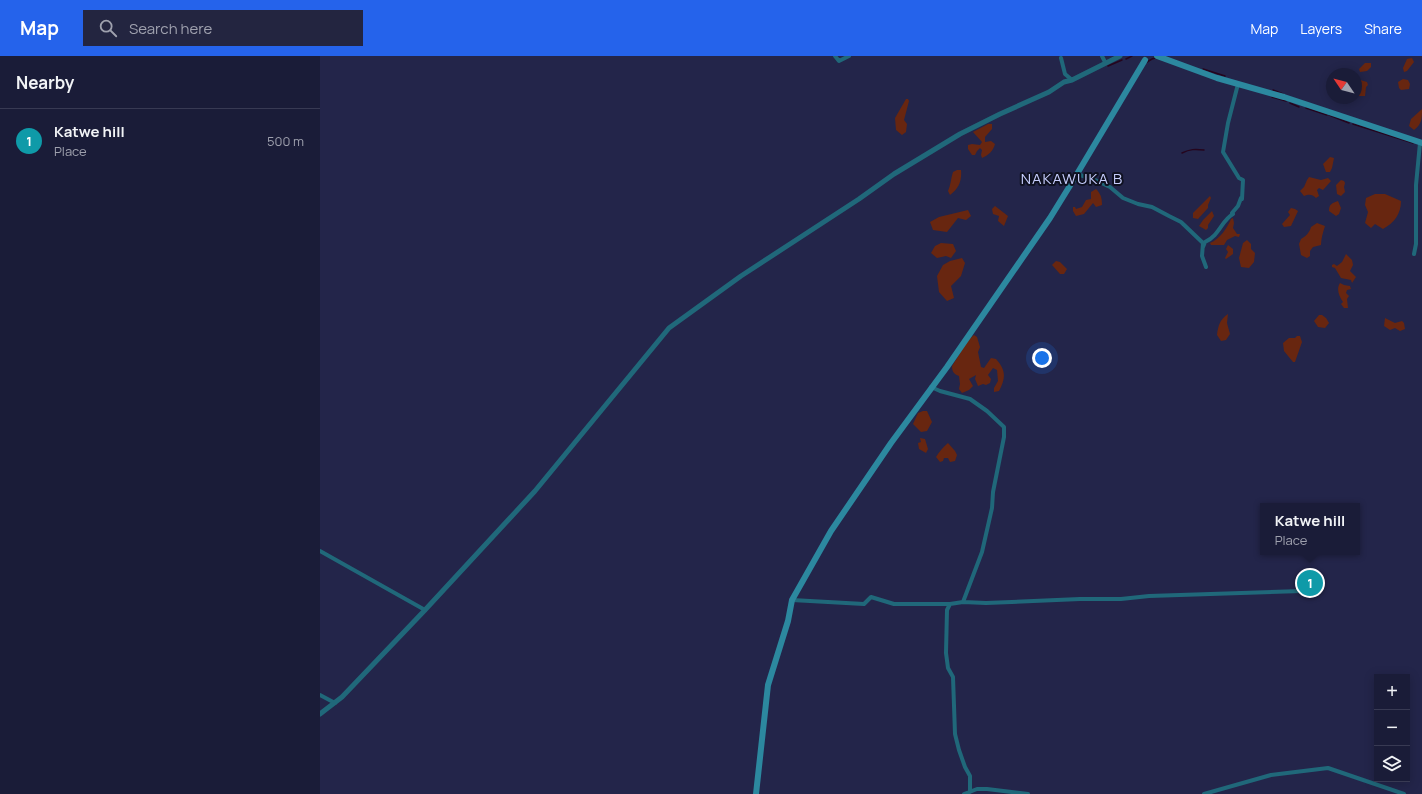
<!DOCTYPE html>
<meta charset="utf-8">
<style>
body{margin:0;font-family:Manrope,sans-serif;background:#232540;color:#f1f3f6}
.controls{position:absolute;right:12px;bottom:12px;display:grid;overflow:hidden;border-radius:0px;box-shadow:0 2px 10px #0003}
.controls button{width:36px;height:36px;display:grid;place-items:center;padding:0;border:0;border-bottom:1px solid #383a53;background:#1a1c38;color:#f1f3f6;font:20px sans-serif}
.compass{position:absolute;left:1006px;top:12px;width:36px;height:36px;border-radius:50%;background:#1a1c38;box-shadow:0 2px 10px #0003;rotate:305deg}
.you{position:absolute;left:722px;top:302px;width:14px;height:14px;margin:-10px;border:3px solid #fff;border-radius:50%;background:#1a73e8;box-shadow:0 0 0 6px #1a73e833}
.badge{display:grid;place-items:center;width:26px;height:26px;border-radius:50%;background:#2563eb;color:#fff;font-size:13px;font-weight:700}
.pin{position:absolute;translate:-50% -50%;border:2px solid #fff;box-shadow:0 1px 4px #0006}
.popup{position:absolute;left:940px;top:447px;width:100px;height:52px;box-sizing:border-box;display:grid;place-content:center;border-radius:0px;background:#1a1c38;filter:drop-shadow(0 1px 3px #0005);font-size:13px;white-space:nowrap;color:#9fa1ae}
.popup b{font-size:15px;color:#f1f3f6}
.popup::after{content:'';position:absolute;left:50%;top:100%;margin-left:-8px;border:8px solid transparent;border-top-color:#1a1c38}
.list{margin:0;padding:0;list-style:none}
h2{display:flex;justify-content:space-between;align-items:center;height:52px;margin:0;padding:0 16px;font-size:17px}
h2 small{font-size:13px;font-weight:400;color:#9fa1ae}
.list li{display:grid;grid-template-columns:26px 1fr auto;gap:12px;align-items:center;box-sizing:border-box;height:64px;padding:0 16px;border-top:1px solid #383a53}
.list b{display:block;font-size:15px;white-space:nowrap}
.list p{margin:0;font-size:13px;white-space:nowrap;color:#9fa1ae}
.list em{font-size:13px;font-style:normal;color:#9fa1ae}
.icon{flex:none;width:22px;height:22px;fill:none;stroke:currentColor;stroke-width:2;stroke-linecap:round;stroke-linejoin:round}
.map{position:relative;flex:none;width:1102px;height:738px;overflow:hidden}
header{display:flex;align-items:center;gap:24px;box-sizing:border-box;height:56px;padding:0 20px;background:#2563eb;color:#fff}
header strong{font-size:19px}
nav{display:flex;gap:22px;margin-inline-start:auto;font-size:14px}
.search{width:280px;height:36px;background:#232540;display:flex;align-items:center;gap:10px;box-sizing:border-box;padding:0 14px;border-radius:0px;color:#9fa1ae;font-size:15px}
main{display:flex}
aside{flex:1;background:#1a1c38}
.map>svg:first-child{display:block}
.green{fill:#682610}
.lines{fill:none;stroke-linecap:round;stroke-linejoin:round}
.stream{stroke:#25051d;stroke-width:1.5}
.minor{stroke:#20687a;stroke-width:4}
.tertiary{stroke:#20687a;stroke-width:5}
.secondary{stroke:#2c889f;stroke-width:6}
.labels{text-anchor:middle;stroke-width:4;stroke-linejoin:round;paint-order:stroke}
.quarter-label{font-size:15px;letter-spacing:1px;fill:#c6cdfc;stroke:#0f1121}
</style>
<header>
<strong>Map</strong>
<div class="search"><svg class="icon" aria-label="search" viewBox="0 0 24 24"><circle cx="10" cy="10" r="6"/><path d="M15 15l6 6"/></svg>Search here</div>
<nav><a>Map</a><a>Layers</a><a>Share</a></nav>
</header>
<main>
<aside>
<h2>Nearby<small></small></h2>
<ul class="list">
<li><span class="badge" style="background:#0f9aa8">1</span><div><b>Katwe hill</b><p>Place</p></div><em>500 m</em></li>
</ul>
</aside>
<div class="map">
<svg width="1102" height="738" viewBox="0 0 1102 738">
<rect width="100%" height="100%" fill="#23254a"/>
<!-- green -->
<path class="green" d="M1092 2 1094 6 1087 15 1084 16 1083 12 1087 3Z
M1045 7H1051V11L1047 15 1040 16 1039 13Z
M1037 23 1047 26 1048 29 1046 31 1045 40H1039L1036 24Z
M1083 23 1088 24 1090 28 1089 33 1081 34 1079 32 1078 26Z
M586 43H588L589 45 584 64 587 68 586 76 582 79 576 74 575 62Z
M1102 53C1102 62 1102 68 1094 74L1089 70 1091 63Z
M668 68H672V73L665 81V86L671 85 675 88C673 95 669 99 662 102L661 99 662 94 660 92 657 95 655 99H652L648 93V89L652 88 660 89 662 86 653 76Z
M1010 101 1014 102 1012 112 1010 116H1006L1003 108Z
M637 114H641C642 124 639 133 630 139L628 135C631 128 631 122 633 116Z
M989 121 1001 124 1008 122 1011 125 1003 134 999 132 997 134 999 140 996 142C992 138 989 138 984 140L980 135 984 131 987 124Z
M1021 124 1024 125 1025 127 1024 131 1025 136 1021 140 1017 138 1016 129Z
M776 133C781 138 782 142 782 149L776 151 773 147 764 158 756 160 753 155V151H755L756 153 762 151 766 144 771 143V136Z
M1055 138H1065L1081 145C1081 158 1074 167 1063 173L1055 168 1051 172 1045 167 1048 156 1045 149 1046 142Z
M890 140 891 142 888 149V152L878 163 873 162V157Z
M1018 145 1021 152 1019 158 1016 160 1009 155C1009 148 1012 147 1018 145Z
M675 150 688 160 684 170 678 165 679 160 673 158 672 153Z
M971 152 975 153 978 155 971 170 964 171 962 168 970 159 968 156Z
M648 154 651 160 646 164 638 162 627 176 613 174 610 166 619 161Z
M892 155 894 160 888 169V172L886 174 879 170 883 164Z
M913 162 914 167 913 172 917 178H920L919 181 915 180 907 184 904 189H891L890 187C900 183 907 172 911 163Z
M997 167 1005 170C1003 176 1001 183 1001 189L993 191 990 195V200L987 202 981 199 979 188 981 183C985 181 990 176 991 171Z
M927 184 931 188V193L935 197 934 206 929 212 921 211 919 202 923 187Z
M621 187 633 188 636 195 631 202 626 200 617 202 611 197 615 190Z
M908 189 913 193V198L906 203 905 202 908 196 906 193Z
M1026 198 1032 204 1033 209 1030 215 1036 221 1032 227 1031 224 1021 222 1015 212 1012 211V209L1014 208 1017 210 1022 206Z
M642 202 645 207 641 220 631 230 634 242 627 245 619 236 617 220 623 209 630 205Z
M736 205 740 206 747 213 744 218H740L732 209Z
M1020 227 1024 229 1030 230 1031 233 1027 234 1026 237 1029 240 1027 243 1028 252H1024L1021 248 1023 246C1019 240 1016 233 1020 227Z
M908 258 907 267 910 278 906 284 901 285 897 279C898 270 900 263 908 258Z
M999 259H1002L1006 262 1009 267 1005 272 998 271 994 265Z
M1065 262 1075 267 1082 265 1084 267 1085 273 1080 275 1075 272 1070 274 1064 270Z
M654 279 657 281 660 291 658 296 661 311 664 312 671 302 676 303C686 314 686 322 679 335L674 336V332L678 325 677 314 673 312 668 319 671 323 670 327 666 329 663 328 658 330 655 323 656 319 649 323 653 330 649 334 642 337 639 333 640 328 639 320C634 318 632 316 632 310L649 283Z
M977 280H980L982 286 975 306H973L964 295 963 287 969 282H975Z
M603 355H607L612 366 607 375 601 376 593 368 598 357Z
M600 382 605 383 608 393 606 397 599 393 598 387 601 386Z
M628 387 635 395 637 399 635 405 630 406 628 402H624L623 405 620 406 616 401C619 396 623 391 628 387Z"/>
<g class="lines">
<!-- stream -->
<path class="stream" d="M806 3 812 0
M827 6 832 3 835 2
M788 10 802 4
M883 13 905 20
M953 34 963 38
M952 41 966 45
M970 47 979 51
M986 52 1007 59
M1009 59 1029 67
M1033 68 1093 87
M862 97C870 93 875 93 884 94"/>
<!-- minor -->
<path class="minor" d="M515 0 519 5 529 0
M782 0 785 6
M741 2 745 18 752 24
M757 118 775 124 790 131 803 142 818 148 832 151 849 160 861 166 883 187 882 200 886 211
M883 191 885 186C900 179 901 165 913 158L912 157 918 150 921 142 922 143 923 124 919 122 903 96 908 67 918 28
M1094 198 1096 188V129L1100 87
M611 331 620 335 650 343 667 355 684 371V381L673 436 672 452 662 496 643 546
M0 495 105 554
M472 544 544 548 551 541 574 548H630L643 546 666 547 760 543H801L829 540 982 535
M630 548 627 554 626 597 628 612 633 621 635 678 639 694 645 711 650 720V736
M0 639 15 647
M644 738 657 733H667L708 738
M884 738 951 719 1008 712 1084 738"/>
<!-- tertiary -->
<path class="tertiary" d="M0 658 22 641 105 554 215 435 349 272 421 220 539 143 574 118 640 78 680 58 729 36 744 26 752 24 800 0"/>
<!-- secondary -->
<path class="secondary" d="M837 0 897 22 964 41 1102 87
M436 738 448 629 468 565 472 544 511 475 571 387 627 311 730 162 751 128 825 4"/>
</g>
<g class="labels">
<!-- quarter labels -->
<g class="quarter-label">
<text x="752" y="128">NAKAWUKA B</text>
</g>
</g>
</svg>
<div class="controls">
<button>+</button>
<button>−</button>
<button><svg class="icon" aria-label="layers" viewBox="0 0 24 24"><path d="M12 4l9 5-9 5-9-5zM3 14l9 5 9-5"/></svg></button>
</div>
<svg class="compass" viewBox="-18 -18 36 36"><path d="M0-13l5 13h-10z" fill="#e53935"/><path d="M0 13l5-13h-10z" fill="#9fa1ae"/></svg>
<div class="you"></div>
<div class="pin badge" style="left:990px;top:527px;background:#0f9aa8">1</div>
<div class="popup"><b>Katwe hill</b>Place</div>
</div>
</main>
